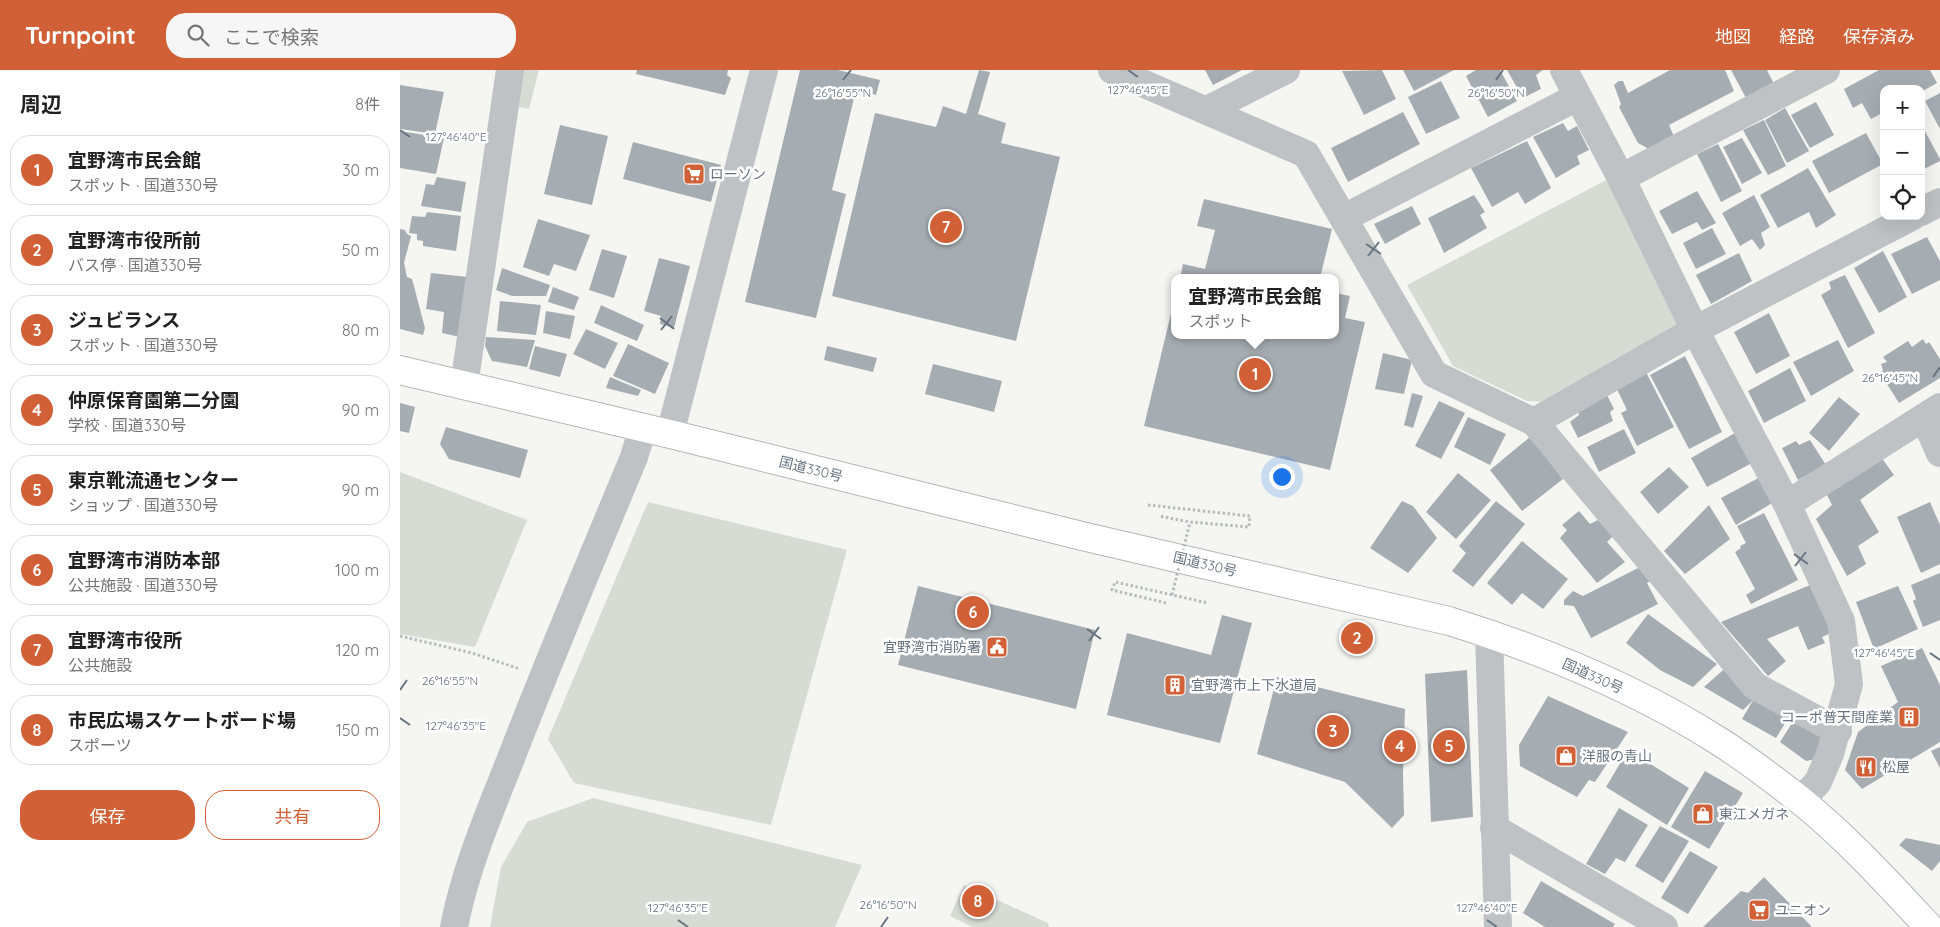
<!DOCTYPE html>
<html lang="ja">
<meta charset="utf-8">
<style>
body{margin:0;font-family:Quicksand,"Noto Sans JP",sans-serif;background:#f6f6f6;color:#222}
.controls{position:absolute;right:15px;top:15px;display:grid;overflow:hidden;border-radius:10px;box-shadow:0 5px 20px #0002}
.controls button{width:45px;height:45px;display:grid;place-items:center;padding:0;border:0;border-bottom:1px solid #e0e0e0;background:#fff;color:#222;font:25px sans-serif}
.you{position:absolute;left:881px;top:406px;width:18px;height:18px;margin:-12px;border:4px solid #fff;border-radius:50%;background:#1a73e8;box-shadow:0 0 0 8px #1a73e833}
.badge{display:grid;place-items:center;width:32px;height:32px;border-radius:50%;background:#d16036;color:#fff;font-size:16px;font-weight:700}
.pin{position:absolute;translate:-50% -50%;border:2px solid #fff;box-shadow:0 1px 5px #0006}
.popup{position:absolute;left:771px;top:204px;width:168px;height:65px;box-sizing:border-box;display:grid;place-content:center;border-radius:10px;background:#fff;filter:drop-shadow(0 1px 4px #0005);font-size:16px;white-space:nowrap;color:#767676}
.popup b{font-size:19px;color:#222}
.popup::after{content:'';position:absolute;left:50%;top:100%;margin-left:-10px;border:10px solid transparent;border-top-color:#fff}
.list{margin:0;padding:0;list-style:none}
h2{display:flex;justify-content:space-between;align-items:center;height:65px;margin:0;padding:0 20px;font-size:21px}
h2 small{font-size:16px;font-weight:400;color:#767676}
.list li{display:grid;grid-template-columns:32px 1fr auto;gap:15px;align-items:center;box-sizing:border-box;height:70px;margin:0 10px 10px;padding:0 10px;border:1px solid #e0e0e0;border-radius:20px}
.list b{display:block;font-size:19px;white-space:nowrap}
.list p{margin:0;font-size:16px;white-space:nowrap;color:#767676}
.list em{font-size:16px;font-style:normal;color:#767676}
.actions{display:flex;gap:10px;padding:15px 20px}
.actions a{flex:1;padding:11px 0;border:1px solid #d16036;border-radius:20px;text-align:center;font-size:18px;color:#d16036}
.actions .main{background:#d16036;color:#fff}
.icon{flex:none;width:28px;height:28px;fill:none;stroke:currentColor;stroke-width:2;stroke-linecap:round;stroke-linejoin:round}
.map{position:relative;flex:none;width:1540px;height:857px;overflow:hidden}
header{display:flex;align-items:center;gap:30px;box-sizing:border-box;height:70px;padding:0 25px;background:#d16036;color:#fff}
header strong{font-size:24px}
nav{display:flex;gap:28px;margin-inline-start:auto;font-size:18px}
.search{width:350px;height:45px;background:#f6f6f6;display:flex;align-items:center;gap:12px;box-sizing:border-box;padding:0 18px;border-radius:20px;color:#767676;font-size:19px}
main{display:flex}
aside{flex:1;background:#fff}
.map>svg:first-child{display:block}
.green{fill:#d6dbd3}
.building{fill:#a6adb2}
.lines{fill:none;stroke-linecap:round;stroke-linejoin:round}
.highway-casing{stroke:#b3b6b9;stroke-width:30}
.path{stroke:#b8bbbd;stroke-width:3;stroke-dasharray:2.5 2.5;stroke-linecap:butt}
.minor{stroke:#bec2c5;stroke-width:28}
.highway{stroke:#fff;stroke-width:28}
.path-bridge{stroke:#b8bbbd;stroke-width:3;stroke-dasharray:2.5 2.5;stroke-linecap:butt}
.ticks{fill:none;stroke:#677480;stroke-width:2}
.labels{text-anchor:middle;stroke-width:5;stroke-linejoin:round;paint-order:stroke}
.poi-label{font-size:14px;fill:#677480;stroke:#fff;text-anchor:start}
.street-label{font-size:14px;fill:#677480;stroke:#fff}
.ticks-label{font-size:12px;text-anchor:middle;fill:#677480;stroke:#fff;stroke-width:5;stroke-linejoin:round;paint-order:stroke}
</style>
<header>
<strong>Turnpoint</strong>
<div class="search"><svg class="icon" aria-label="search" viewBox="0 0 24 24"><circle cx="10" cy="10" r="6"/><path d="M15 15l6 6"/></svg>ここで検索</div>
<nav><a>地図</a><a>経路</a><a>保存済み</a></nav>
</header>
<main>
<aside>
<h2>周辺<small>8件</small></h2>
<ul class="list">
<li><span class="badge">1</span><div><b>宜野湾市民会館</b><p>スポット · 国道330号</p></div><em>30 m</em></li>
<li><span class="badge">2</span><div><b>宜野湾市役所前</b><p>バス停 · 国道330号</p></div><em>50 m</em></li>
<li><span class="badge">3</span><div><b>ジュビランス</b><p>スポット · 国道330号</p></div><em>80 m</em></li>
<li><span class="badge">4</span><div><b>仲原保育園第二分園</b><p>学校 · 国道330号</p></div><em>90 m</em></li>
<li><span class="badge">5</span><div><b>東京靴流通センター</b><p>ショップ · 国道330号</p></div><em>90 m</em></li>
<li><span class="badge">6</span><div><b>宜野湾市消防本部</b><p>公共施設 · 国道330号</p></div><em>100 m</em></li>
<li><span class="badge">7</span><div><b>宜野湾市役所</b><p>公共施設</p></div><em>120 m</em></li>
<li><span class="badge">8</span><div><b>市民広場スケートボード場</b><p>スポーツ</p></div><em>150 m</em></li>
</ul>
<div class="actions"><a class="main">保存</a><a>共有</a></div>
</aside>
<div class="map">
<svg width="1540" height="857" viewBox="0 0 1540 857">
<rect width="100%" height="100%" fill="#f5f5f2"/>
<!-- green -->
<path class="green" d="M118 0H139L129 39 113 36Z
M1210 108 1281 244 1276 261 1145 332 1127 331 1053 296 1007 215Z
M0 402 127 450 75 577 0 564Z
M248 432 447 480 371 755 174 713 148 669Z
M193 728 462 795 435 857H90L101 797 127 752Z
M564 815 648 853 649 857H572L550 846Z"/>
<!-- building -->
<path class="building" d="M237 0H328L327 5 331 8 325 25 236 4Z
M400 0H438L480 10 476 25 456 20 432 120 446 124 416 248 345 232Z
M579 0 590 2 578 44 606 53 601 73 660 87 616 271 432 226 475 43 536 57 543 36 566 44Z
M805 0H842L813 15Z
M982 0 996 29 964 45 942 1Z
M1003 0H1054L1014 21Z
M1076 0H1100L1117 31 1088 47 1066 6Z
M1107 0H1143L1136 5 1141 19 1123 28Z
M1270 0H1325L1334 21 1269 55 1275 69 1249 79 1238 73 1219 37 1221 34 1214 15 1219 11H1223L1228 23Z
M1331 0H1367L1374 14 1346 28Z
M1479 0H1530L1537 13 1521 22V19H1484V42L1471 49 1462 33 1453 38 1444 19Z
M1041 11 1060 48 1026 64 1008 27Z
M0 15 44 22 35 64 0 59Z
M1540 23V59L1525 31Z
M1416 32 1434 65 1410 78 1391 45Z
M1385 38 1409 81 1387 93 1365 50Z
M1003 42 1020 74 948 112 931 78Z
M1364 50 1386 96 1368 105 1343 60Z
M1163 53 1168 61 1177 56 1189 80 1177 86 1180 94 1156 108 1133 67Z
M1521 54 1540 89V91L1524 99 1521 95Z
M160 55 208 66 192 135 144 124Z
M0 61 44 68 36 104 0 98Z
M1466 63 1483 94 1429 123 1412 91Z
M1342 68 1362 103 1342 114 1323 77Z
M1127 71 1151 118 1125 134 1118 122 1092 137 1071 98Z
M233 72 321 95 311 132 223 109Z
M1318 74 1342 121 1321 132 1297 84Z
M1408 98 1436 145 1416 158 1409 142 1378 158 1360 125Z
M37 107 66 112 61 142 21 136 26 114 34 115Z
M1297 121 1316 153 1302 160 1297 152 1272 164 1259 141Z
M1074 125 1085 142 1080 145 1087 158 1044 183 1028 148Z
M1354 125 1370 157 1361 163 1365 175 1360 180 1352 169 1340 176 1322 143Z
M804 129 932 159 920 208H780L783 194 805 199 815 160 797 156Z
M1012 136 1021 154 985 174 974 154Z
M27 142 61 146 56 181 23 176V171L17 170V164L9 163 12 146 25 147Z
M138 149 190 165 176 201 154 194 149 206 123 197Z
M1312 158 1326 184 1296 199 1283 173Z
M0 159 5 160 7 164 11 166 4 193 7 207 12 209 25 258 23 265 0 259Z
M1527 167 1540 191V210L1512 224 1491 184Z
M202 179 227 186 214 228 189 220Z
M1483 181 1507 227 1479 243 1454 198Z
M1339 183 1352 211 1311 234 1296 205Z
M259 188 290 196 274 258 260 254 261 246 244 241Z
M102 198 150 215 146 226H112L96 220Z
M31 203 68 207 60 267 42 263 44 242 26 239Z
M1445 205 1475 263 1448 278 1421 225 1431 219 1429 212Z
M153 217 179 227 174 240 148 232Z
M935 223 950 226 945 248 965 252 930 400 744 356 774 231 775 265H935Z
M100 231 141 235 136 265 97 261Z
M201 235 244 255 237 271 194 253Z
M146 241 175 246 170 269 143 263Z
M1369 243 1390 286 1356 304 1334 262Z
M186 259 218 273 205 299 173 284Z
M86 267 135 270 127 297 92 291 85 276Z
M1523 269 1526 274 1529 272 1540 289V308L1499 333 1480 303 1483 300 1481 294 1487 292 1483 287 1508 271 1512 277Z
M1438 270 1454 301 1411 326 1393 292Z
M228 274 269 293 255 324 213 306Z
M135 276 167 284 160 307 129 299Z
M427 276 477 288 473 302 424 290Z
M983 283 1012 290 1004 324 975 319Z
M1285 286 1322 362 1289 379 1250 305Z
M533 294 602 311 594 342 525 324Z
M1390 298 1406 331 1364 353 1348 321Z
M1246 302 1274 357 1237 376 1221 343 1227 340 1216 317Z
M210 307 241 320 238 326 206 318Z
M1012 323 1023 326 1013 358 1004 355Z
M1206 323 1214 339 1210 342 1213 351 1178 368 1170 352 1179 345 1177 338Z
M1439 327 1460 344 1429 381 1409 363Z
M1039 331 1065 343 1041 389 1015 376Z
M0 333 15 337 9 363 0 361Z
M1068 347 1106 364 1090 395 1054 377Z
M46 357 128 380 120 408 49 389 40 374Z
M1224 359 1236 383 1199 402 1187 377Z
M1335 363 1352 393 1307 417 1291 388Z
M1130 367 1163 409 1122 441 1090 400Z
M1410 370 1426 395 1398 410 1382 378 1396 371 1399 375Z
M1481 387 1494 405 1460 430 1479 462 1458 476 1466 494 1447 506 1416 449 1432 435 1426 423Z
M1269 397 1289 417 1258 444 1240 422Z
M1058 403 1091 430 1056 469 1026 442Z
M1364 405 1377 430 1336 455 1321 428Z
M1002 431 1013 436 1037 468 1008 503 970 478Z
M1096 431 1125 454 1073 517 1052 501 1066 483 1059 476Z
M1530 432 1540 455V494L1521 503 1497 447Z
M1309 435 1330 469 1285 504 1264 481Z
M1179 441 1190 454 1198 450 1213 466 1207 472 1225 492 1197 513 1160 468 1167 460 1162 455Z
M1364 443 1398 510 1351 534 1346 525 1355 519 1335 482 1341 478 1340 476 1346 473 1337 456Z
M1122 471 1168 509 1143 539 1122 523 1112 535 1087 513Z
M1246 494 1256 508 1247 513 1258 534 1191 568 1174 536 1164 535V530L1173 521 1183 526Z
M1540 503V550L1523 557 1513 531 1516 529 1511 515Z
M1415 513 1435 561 1422 567 1425 573 1408 580 1398 556 1367 569 1386 591 1368 606 1321 552Z
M518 516 695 560 676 639 498 595Z
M1498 516 1518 559 1474 579 1456 532Z
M1248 544 1317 594 1293 617 1260 600 1226 573Z
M822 545 852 553 820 673 707 645 727 563 811 585Z
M1522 578 1540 615V672L1462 719 1445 700 1458 662 1498 632 1481 596Z
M1331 593 1358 625 1343 640 1304 617Z
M1067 600 1073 747 1031 752 1025 604Z
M877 607 1005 639 1003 705 1004 745 992 758 945 712 857 684Z
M1148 626 1228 662 1195 712 1189 710 1177 727 1120 696 1119 675Z
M1355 627 1390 645 1376 668 1342 649Z
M1394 650 1419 657 1423 671 1421 688 1406 691 1380 672Z
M1540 677V698L1531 681Z
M1228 680 1289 718 1267 755 1206 717Z
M1305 701 1343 723 1309 779 1271 757Z
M1219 738 1248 755 1225 792 1216 788 1205 804 1186 794Z
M1260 756 1289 771 1263 813 1235 796Z
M1506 768 1540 775V791L1532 801 1499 775Z
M1290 781 1318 797 1288 844 1261 828Z
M1364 807 1412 857H1303L1341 821 1348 823Z
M1141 811 1215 854 1213 857H1145L1123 843Z"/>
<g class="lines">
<!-- highway casing -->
<g class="highway-casing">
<path id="highway" d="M0 300 270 364 686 467 1049 551C1142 580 1235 618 1317 670 1346 688 1373 709 1400 730 1447 768 1488 813 1529 857"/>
</g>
<!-- path -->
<path class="path" d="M748 435 850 446 849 457 790 452 759 446
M766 533 712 520 715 512 808 533
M0 566 72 583 120 599"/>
<!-- minor -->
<path class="minor" d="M712 0 906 84 1034 304 1134 352 1355 616 1438 661
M1164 0 1221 108 1295 260 1387 434 1441 551 1449 614 1430 684 1418 712 1400 731
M807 40 886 0
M1221 108 1426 0
M1521 142 1540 132
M944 148 1177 27
M64 316 110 0
M1524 347 1540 383
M1134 352 1295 260 1513 146
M270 364 364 0
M1387 434 1540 337
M1089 563 1098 857
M1094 758 1264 857
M54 857C66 795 92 737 115 678 153 580 194 484 234 387L243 358"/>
<!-- highway -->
<use href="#highway" class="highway"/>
<!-- path-bridge -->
<path class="path-bridge" d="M772 525 790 452"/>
</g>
<!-- ticks -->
<path class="ticks" d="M728 0 738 7M443 10 451 0M1096 10 1103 0M0 60 10 67M966 174 981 184M968 186 979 172M260 248 274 259M261 260 272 246M1533 307 1540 297M1394 484 1408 494M1395 496 1406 482M687 559 701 569M689 571 699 557M1530 583 1540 590M0 620 7 610M0 648 10 655M278 850 288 857M1087 850 1097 857M481 857 488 847"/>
<!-- icons -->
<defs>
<g id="supermarket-square" transform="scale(1.125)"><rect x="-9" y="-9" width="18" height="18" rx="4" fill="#d16036" stroke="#fff"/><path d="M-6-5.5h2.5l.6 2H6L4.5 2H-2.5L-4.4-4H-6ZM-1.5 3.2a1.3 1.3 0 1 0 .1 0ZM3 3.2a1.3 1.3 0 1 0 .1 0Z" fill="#fff"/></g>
<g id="civic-square" transform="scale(1.125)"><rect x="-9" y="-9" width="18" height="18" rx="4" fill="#d16036" stroke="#fff"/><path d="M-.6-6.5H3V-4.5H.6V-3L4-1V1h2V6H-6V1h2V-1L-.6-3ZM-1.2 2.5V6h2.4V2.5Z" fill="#fff"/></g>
<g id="building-square" transform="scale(1.125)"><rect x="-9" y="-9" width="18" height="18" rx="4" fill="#d16036" stroke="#fff"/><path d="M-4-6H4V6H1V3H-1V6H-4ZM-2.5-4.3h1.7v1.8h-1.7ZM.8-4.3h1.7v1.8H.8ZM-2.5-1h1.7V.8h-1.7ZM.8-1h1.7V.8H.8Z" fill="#fff"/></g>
<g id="shop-square" transform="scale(1.125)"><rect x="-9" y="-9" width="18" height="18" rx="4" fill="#d16036" stroke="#fff"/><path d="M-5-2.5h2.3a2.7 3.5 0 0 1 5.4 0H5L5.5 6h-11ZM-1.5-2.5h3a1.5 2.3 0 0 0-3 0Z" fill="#fff"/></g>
<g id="restaurant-square" transform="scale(1.125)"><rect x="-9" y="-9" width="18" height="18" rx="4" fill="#d16036" stroke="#fff"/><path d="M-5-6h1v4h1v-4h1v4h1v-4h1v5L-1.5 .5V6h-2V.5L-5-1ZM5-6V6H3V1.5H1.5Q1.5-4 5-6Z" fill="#fff"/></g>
</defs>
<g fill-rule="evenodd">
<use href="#supermarket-square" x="294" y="104"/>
<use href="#civic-square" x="597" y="577"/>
<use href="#building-square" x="775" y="615"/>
<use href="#building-square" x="1509" y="647"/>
<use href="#shop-square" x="1166" y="686"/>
<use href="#restaurant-square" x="1466" y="697"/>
<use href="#shop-square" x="1303" y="744"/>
<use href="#supermarket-square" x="1359" y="840"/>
</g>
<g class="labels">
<!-- poi labels -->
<g class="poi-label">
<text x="310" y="109">ローソン</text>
<text x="581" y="582" text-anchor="end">宜野湾市消防署</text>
<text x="791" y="620">宜野湾市上下水道局</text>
<text x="1493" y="652" text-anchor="end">コーポ普天間産業</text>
<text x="1182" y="691">洋服の青山</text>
<text x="1482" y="702">松屋</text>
<text x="1319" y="749">東江メガネ</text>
<text x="1375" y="845">ユニオン</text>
</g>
<!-- street labels -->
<g class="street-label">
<text transform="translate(411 399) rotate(14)" y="5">国道330号</text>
<text transform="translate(805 494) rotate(13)" y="5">国道330号</text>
<text transform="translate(1193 606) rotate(24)" y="5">国道330号</text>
</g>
</g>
<g class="ticks-label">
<text x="738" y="24">127°46'45"E</text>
<text x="443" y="27">26°16'55"N</text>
<text x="1096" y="27">26°16'50"N</text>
<text x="56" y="71">127°46'40"E</text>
<text x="1490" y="312">26°16'45"N</text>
<text x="1484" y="587">127°46'45"E</text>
<text x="50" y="615">26°16'55"N</text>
<text x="56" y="660">127°46'35"E</text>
<text x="488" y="839">26°16'50"N</text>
<text x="278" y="842">127°46'35"E</text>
<text x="1087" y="842">127°46'40"E</text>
</g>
</svg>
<div class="controls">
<button>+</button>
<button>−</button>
<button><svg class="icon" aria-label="locate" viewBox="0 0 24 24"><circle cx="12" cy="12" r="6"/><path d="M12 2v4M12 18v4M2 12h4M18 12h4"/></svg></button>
</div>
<div class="you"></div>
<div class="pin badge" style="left:855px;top:304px">1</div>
<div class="popup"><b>宜野湾市民会館</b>スポット</div>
<div class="pin badge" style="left:957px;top:568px">2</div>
<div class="pin badge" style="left:933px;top:661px">3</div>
<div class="pin badge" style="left:1000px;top:676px">4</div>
<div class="pin badge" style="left:1049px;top:676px">5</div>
<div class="pin badge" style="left:573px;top:542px">6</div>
<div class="pin badge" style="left:546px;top:157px">7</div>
<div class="pin badge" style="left:578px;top:831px">8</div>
</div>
</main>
